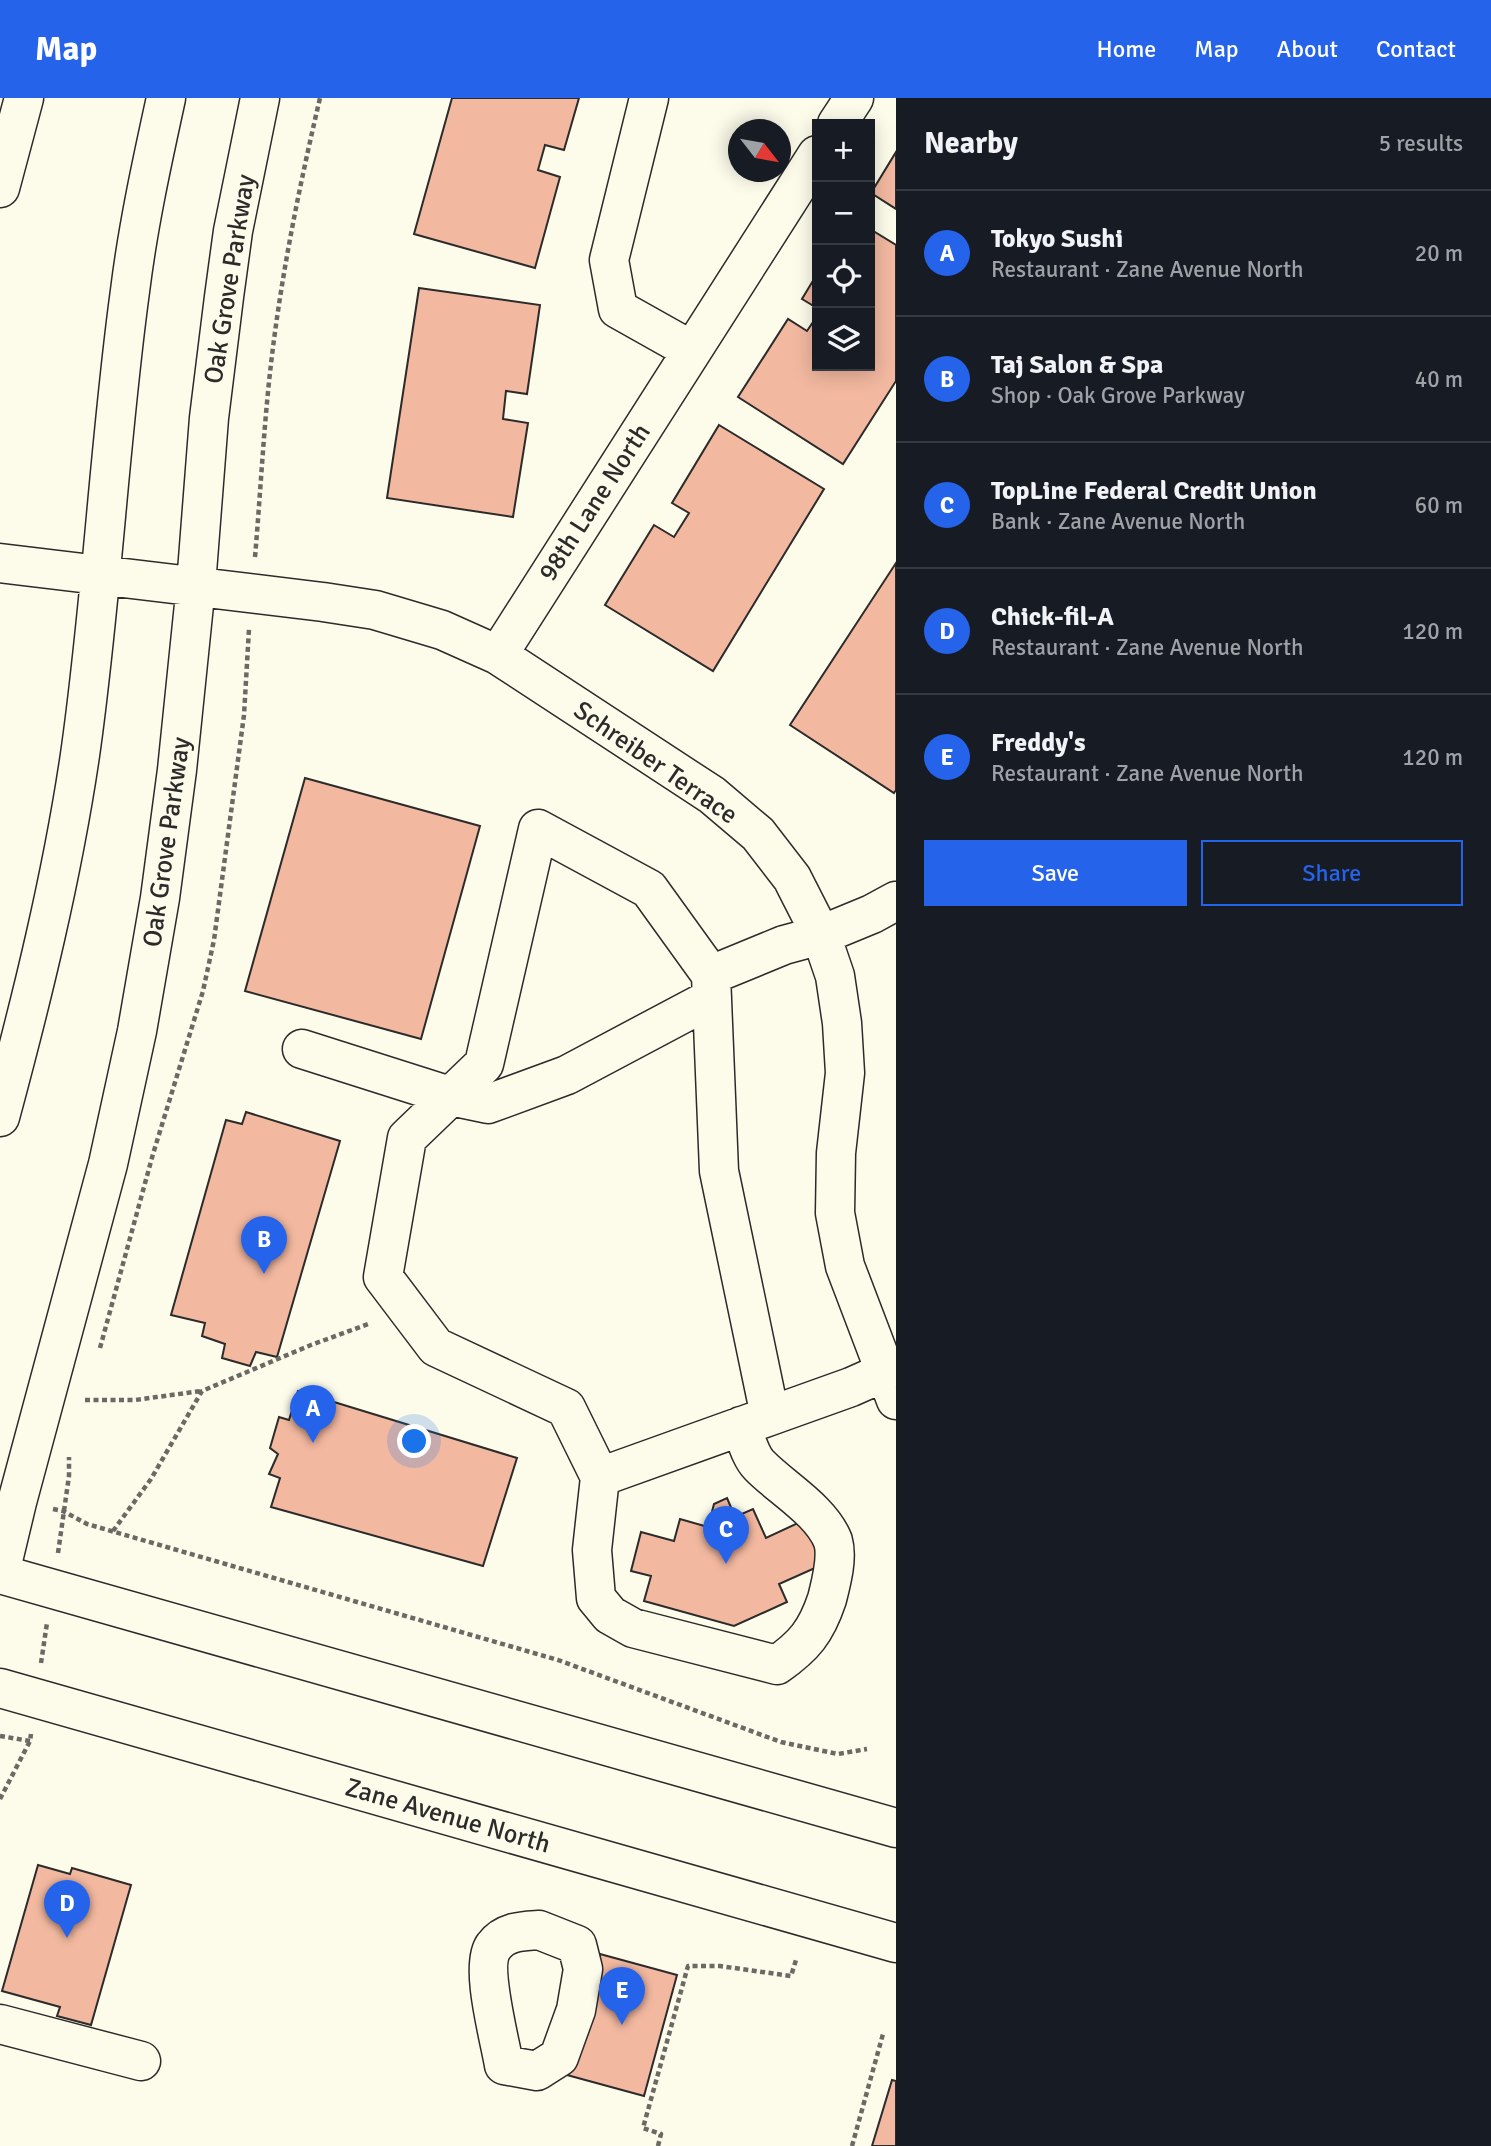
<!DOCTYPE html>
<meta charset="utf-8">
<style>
body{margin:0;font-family:Signika,sans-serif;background:#242831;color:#f1f3f6}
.controls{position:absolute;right:21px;top:21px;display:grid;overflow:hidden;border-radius:0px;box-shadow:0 4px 18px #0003}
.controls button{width:63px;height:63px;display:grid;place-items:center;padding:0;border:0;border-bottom:2px solid #363941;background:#171b24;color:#f1f3f6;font:35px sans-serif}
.compass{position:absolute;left:728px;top:21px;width:63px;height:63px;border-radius:50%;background:#171b24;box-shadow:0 4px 18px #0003;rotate:121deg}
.you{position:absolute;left:415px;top:1344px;width:24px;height:24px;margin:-18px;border:5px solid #fff;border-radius:50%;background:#1a73e8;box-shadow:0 0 0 10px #1a73e833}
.badge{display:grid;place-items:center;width:46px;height:46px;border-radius:50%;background:#2563eb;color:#fff;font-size:23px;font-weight:700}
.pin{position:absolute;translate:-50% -58px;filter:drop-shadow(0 2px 4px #0008)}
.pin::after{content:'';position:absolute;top:37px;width:24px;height:21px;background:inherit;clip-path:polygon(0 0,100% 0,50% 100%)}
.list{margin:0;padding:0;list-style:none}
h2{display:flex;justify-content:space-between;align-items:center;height:91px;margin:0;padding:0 28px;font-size:30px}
h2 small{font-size:23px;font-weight:400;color:#9ea1a6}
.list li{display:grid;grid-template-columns:46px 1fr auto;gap:21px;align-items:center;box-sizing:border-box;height:126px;padding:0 28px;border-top:2px solid #363941}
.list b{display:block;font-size:26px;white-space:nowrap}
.list p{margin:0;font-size:23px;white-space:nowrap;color:#9ea1a6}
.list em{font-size:23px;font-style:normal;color:#9ea1a6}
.actions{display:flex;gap:14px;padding:21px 28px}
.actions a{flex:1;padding:16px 0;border:2px solid #2563eb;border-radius:0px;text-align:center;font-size:24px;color:#2563eb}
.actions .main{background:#2563eb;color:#fff}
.icon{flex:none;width:38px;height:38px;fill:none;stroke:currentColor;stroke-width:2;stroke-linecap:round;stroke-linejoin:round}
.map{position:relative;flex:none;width:896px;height:2048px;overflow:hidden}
header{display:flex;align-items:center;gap:42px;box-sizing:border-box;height:98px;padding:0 35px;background:#2563eb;color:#fff}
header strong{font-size:33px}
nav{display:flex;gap:38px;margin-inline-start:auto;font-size:24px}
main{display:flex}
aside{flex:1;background:#171b24}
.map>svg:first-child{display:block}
.building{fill:#f2b8a0;stroke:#2b2b2b;stroke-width:2}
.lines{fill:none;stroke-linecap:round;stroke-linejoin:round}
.minor-casing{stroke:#2b2b2b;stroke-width:41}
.major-casing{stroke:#2b2b2b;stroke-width:41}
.path{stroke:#6a6964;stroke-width:4.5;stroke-dasharray:5 3.5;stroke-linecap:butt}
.minor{stroke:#fdfbea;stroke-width:38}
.major{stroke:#fdfbea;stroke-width:38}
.labels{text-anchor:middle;stroke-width:5;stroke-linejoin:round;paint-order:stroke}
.street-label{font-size:26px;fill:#2b2b2b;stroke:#fdfbea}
</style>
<header>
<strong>Map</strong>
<nav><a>Home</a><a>Map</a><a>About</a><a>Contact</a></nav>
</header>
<main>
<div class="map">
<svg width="896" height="2048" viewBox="0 0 896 2048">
<rect width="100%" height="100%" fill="#fdfbea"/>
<!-- building -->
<path class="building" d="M452 0H579L564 52 545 47 538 72 560 79 535 170 414 136Z
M896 54V111L871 95Z
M870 131 896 147V283L843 366 738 299 788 221 807 233 817 218V268H870Z
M817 176V210L802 201Z
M419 190 540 207 527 296 506 293 503 321 528 325 513 419 387 400Z
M719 327 824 391 713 573 605 507 654 427 674 439 689 415 672 405Z
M896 465V692L894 695 790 627Z
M305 680 480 728 421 941 245 893Z
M246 1014 340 1043 277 1259 256 1254 250 1268 222 1260 225 1246 202 1238 205 1225 171 1217 226 1022 242 1026Z
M298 1293 517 1360 483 1468 271 1409 280 1380 269 1376 278 1356 270 1350 279 1319 289 1322Z
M727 1400 735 1419 753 1411 766 1440 798 1425 806 1427 824 1466 779 1486 787 1504 734 1528 644 1503 651 1478 631 1473 641 1434 674 1443 680 1421 708 1429 714 1406Z
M38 1767 70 1776 72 1770 131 1787 91 1927 57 1918 60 1909 2 1893Z
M600 1856 677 1877 644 1998 567 1977Z
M892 1982 896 1983V2048H872Z"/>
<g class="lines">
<!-- minor casing -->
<g class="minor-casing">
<path id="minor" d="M649 0 609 162 618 211 691 252
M837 26 854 0
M0 90 24 0
M0 465 323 504 375 512 442 532 498 557 712 697 758 736 792 780 821 837 835 878 842 925 845 975 836 1055 835 1115 845 1168 896 1302
M498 557 817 57
M711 877 649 791 538 731 484 966 407 1040 383 1179 436 1249 566 1310 600 1379 770 1318 719 1073 711 877 784 847 821 837 872 816 896 803
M302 951 450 998 488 1006 567 977 712 900
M0 1019C32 900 62 779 80 657 102 503 109 347 130 193 138 128 152 64 166 0
M770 1318 851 1289 896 1269
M600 1379 592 1452 596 1500 610 1517 633 1530 777 1567C804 1548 816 1534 827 1501 831 1485 838 1460 833 1443 821 1412 781 1390 759 1367 750 1358 746 1340 741 1328
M0 1475 17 1404 108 1066 137 933 160 800 177 672 196 487 209 320 224 199 233 133 260 0
M539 1832 577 1847 583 1871 576 1912 559 1959 537 1973 504 1967C500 1942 479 1867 494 1848 505 1833 523 1833 539 1832Z
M0 1926 141 1963"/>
</g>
<!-- major casing -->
<g class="major-casing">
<path id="major" d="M0 1476 896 1730
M0 1590 896 1845"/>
</g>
<!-- path -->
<path class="path" d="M255 459C260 401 263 342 269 284 279 188 298 94 320 0
M100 1250 153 1056 203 893 214 842 244 617 249 531
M85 1302H135L201 1293
M53 1411 63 1413 87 1426 558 1562 781 1644 838 1656 867 1651
M113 1433 151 1381 202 1293 311 1247 371 1225
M58 1455 69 1378V1359
M41 1565 47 1525
M0 1638 30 1643
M0 1701 30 1643 31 1636
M658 2048 661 2036 643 2030 688 1868H720L791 1878 796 1862
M852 2048 883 1936"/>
<!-- minor -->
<use href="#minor" class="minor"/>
<!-- major -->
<use href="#major" class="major"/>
</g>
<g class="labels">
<!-- street labels -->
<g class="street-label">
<text transform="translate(229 181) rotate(-81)" y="9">Oak Grove Parkway</text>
<text transform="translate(594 404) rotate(-57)" y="9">98th Lane North</text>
<text transform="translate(656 664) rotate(35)" y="9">Schreiber Terrace</text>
<text transform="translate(166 744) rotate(-82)" y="9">Oak Grove Parkway</text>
<text transform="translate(448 1717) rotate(16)" y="9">Zane Avenue North</text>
</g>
</g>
</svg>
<div class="controls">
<button>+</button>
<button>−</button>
<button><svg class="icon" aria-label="locate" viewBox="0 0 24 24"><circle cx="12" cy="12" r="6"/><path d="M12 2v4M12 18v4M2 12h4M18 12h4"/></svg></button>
<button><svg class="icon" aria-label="layers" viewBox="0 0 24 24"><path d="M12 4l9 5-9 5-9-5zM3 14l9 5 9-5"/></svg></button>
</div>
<svg class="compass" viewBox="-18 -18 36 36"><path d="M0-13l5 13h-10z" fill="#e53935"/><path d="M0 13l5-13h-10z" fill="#9ea1a6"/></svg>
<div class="you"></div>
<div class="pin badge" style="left:313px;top:1345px">A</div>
<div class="pin badge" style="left:264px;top:1176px">B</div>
<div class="pin badge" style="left:726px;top:1466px">C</div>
<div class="pin badge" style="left:67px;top:1840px">D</div>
<div class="pin badge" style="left:622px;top:1927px">E</div>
</div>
<aside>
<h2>Nearby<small>5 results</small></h2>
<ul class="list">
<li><span class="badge">A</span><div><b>Tokyo Sushi</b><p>Restaurant · Zane Avenue North</p></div><em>20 m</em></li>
<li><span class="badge">B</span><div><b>Taj Salon &amp; Spa</b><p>Shop · Oak Grove Parkway</p></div><em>40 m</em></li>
<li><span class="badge">C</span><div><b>TopLine Federal Credit Union</b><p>Bank · Zane Avenue North</p></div><em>60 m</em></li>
<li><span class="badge">D</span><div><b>Chick-fil-A</b><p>Restaurant · Zane Avenue North</p></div><em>120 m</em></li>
<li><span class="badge">E</span><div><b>Freddy's</b><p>Restaurant · Zane Avenue North</p></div><em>120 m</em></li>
</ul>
<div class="actions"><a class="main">Save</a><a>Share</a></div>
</aside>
</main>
